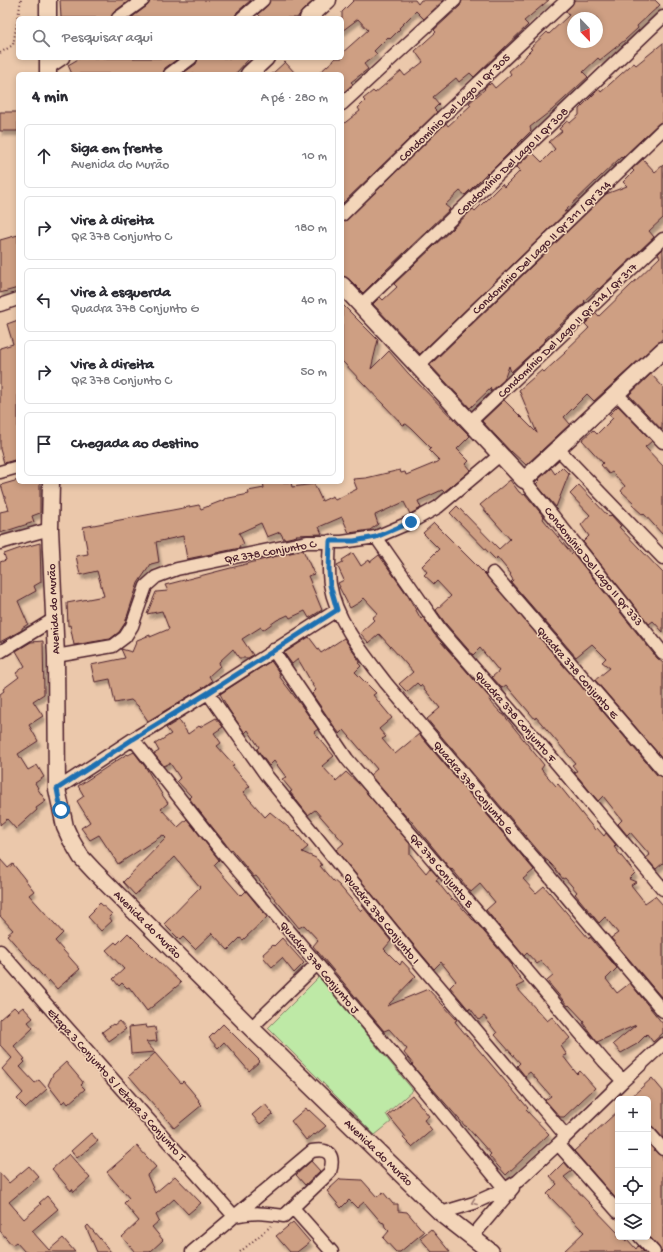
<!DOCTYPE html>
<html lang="pt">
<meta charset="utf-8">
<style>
body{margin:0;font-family:"Gochi Hand",sans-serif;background:#f7f7f7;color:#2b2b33}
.controls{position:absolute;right:12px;bottom:12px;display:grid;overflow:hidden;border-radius:6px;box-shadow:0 2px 6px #0003}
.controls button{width:36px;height:36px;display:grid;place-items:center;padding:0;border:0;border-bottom:1px solid #e1e1e2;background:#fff;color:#2b2b33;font:20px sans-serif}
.compass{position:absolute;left:567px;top:12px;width:36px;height:36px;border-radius:50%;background:#fff;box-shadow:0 2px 6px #0003;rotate:157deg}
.stop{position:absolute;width:12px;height:12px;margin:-9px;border:3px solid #1f6fb2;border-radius:50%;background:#fff}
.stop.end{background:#1f6fb2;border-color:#fff;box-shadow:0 1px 4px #0008}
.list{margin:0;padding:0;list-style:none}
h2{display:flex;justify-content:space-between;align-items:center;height:52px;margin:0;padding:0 16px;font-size:17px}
h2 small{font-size:13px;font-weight:400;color:#7c7c81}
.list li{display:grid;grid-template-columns:26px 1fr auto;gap:12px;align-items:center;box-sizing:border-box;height:64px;margin:0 8px 8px;padding:0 8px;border:1px solid #e1e1e2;border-radius:6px}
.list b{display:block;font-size:15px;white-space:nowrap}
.list p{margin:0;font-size:13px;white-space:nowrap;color:#7c7c81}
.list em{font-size:13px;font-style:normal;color:#7c7c81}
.icon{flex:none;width:22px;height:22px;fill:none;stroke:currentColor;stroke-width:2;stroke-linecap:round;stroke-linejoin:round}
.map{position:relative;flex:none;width:663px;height:1252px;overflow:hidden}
.search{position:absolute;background:#fff;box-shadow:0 2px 6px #0003;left:16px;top:16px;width:328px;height:44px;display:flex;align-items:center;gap:10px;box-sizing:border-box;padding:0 14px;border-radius:6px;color:#7c7c81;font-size:15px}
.panel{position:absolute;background:#fff;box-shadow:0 2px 6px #0003;left:16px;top:72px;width:328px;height:412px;border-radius:6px}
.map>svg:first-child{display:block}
.green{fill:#bee9a6;stroke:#848468}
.building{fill:#ce9f83;stroke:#4a1f2b;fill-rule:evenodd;filter:url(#shadow)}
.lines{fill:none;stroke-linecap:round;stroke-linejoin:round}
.street-casing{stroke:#4a1f2b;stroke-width:15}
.secondary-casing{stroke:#4a1f2b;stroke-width:19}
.path{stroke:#4a1f2b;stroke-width:2;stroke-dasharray:1 3;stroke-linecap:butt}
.street{stroke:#f3d5b9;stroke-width:12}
.secondary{stroke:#f3d5b9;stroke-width:16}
.oneway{stroke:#9e7a72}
.route{stroke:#1f6fb2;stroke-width:5}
.labels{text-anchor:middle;stroke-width:3;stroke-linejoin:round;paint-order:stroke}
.street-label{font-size:12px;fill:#4a1f2b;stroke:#f3d5b9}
</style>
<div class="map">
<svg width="663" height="1252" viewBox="0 0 663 1252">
<defs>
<filter id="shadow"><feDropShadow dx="2.5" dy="4.5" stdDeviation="1" flood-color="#0004"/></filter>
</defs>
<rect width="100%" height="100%" fill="#ebc8ab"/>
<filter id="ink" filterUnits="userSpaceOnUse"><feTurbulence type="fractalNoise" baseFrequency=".025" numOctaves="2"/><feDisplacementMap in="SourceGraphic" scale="8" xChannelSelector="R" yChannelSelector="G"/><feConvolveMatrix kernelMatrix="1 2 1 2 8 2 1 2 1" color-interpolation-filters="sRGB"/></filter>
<g filter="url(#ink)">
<!-- green -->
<path class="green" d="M319 977 413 1090 386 1114 391 1122 375 1135 268 1028Z"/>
<!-- building -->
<path class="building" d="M60 0H130L114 12 111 18H61Z
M150 0H251L237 12 235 18H131L147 6Z
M270 0H314L302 11 297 18H262L258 14 268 5Z
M354 0H415L418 4 421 0H444L424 19 416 11 399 28 400 29 390 39 388 37 374 51 377 54 364 64 368 69 351 82 353 84 342 94V74H318L336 58H342V53L368 30 358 19 342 31V12Z
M462 0H549L524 21 528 25 474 77 470 73 459 82 456 78 433 97 439 104 434 109 437 112 342 204V125L360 111 358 108 365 101 363 99 373 91 375 93 401 71 405 76 423 62 415 51 436 32 434 30 460 6Z
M574 0H655L660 5 637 26 638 28 625 40 600 60 598 58 583 72 588 77 552 110 530 127 531 131 488 174 487 173 465 195 460 191 445 205 450 209 384 272 363 293 349 279 342 276V222L347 220 446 123 448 126 471 105 469 103 485 89 484 88 489 84V85L491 83 495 88 511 74 509 71 526 56V55L532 49 530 48 547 32 549 34 569 15 566 11 572 5ZM573 18H597V42H573Z
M663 43V121L658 124 622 158 621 157 599 178 564 212 568 211 420 354 373 304 380 297 383 300 397 287 394 284 473 209 475 211 502 184 504 187 520 171 516 167 532 152 542 162 555 149 549 142 562 131 559 129 567 121 570 123 579 115V109L599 89 601 92 630 66 634 63 636 65Z
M80 58H179L165 68 163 74H72L68 65Z
M198 58H250L235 74H182L196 64Z
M285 62 296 74H272Z
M0 112H18V131H0Z
M643 159 655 172 663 165V218L649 231 654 237 599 289 598 288 584 301 585 302 545 339 546 340 511 372 509 366 504 380 490 392 491 388 470 408 430 365 606 194 627 186 623 182 634 171 632 169Z
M18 235V288L0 293V240Z
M663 249V338L594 401 587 394 564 417 570 424 526 465 511 451V452L482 421 504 400 537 433 519 390 542 370 544 372 565 353 564 352 589 328 585 324 596 313 599 316 660 257 658 254Z
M342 304 378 340 371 369 389 351 408 373 470 436 457 449 469 461 466 464 471 470 444 492 442 490 418 501 421 508 410 514 404 502 375 515 378 524 370 530 349 533 342 517 319 527 322 534 296 535 297 536 284 539 280 532 267 537 261 523 239 533 244 544 239 546 240 548 187 559 183 536 156 542 159 562 151 564 138 583 125 623 119 632 110 639 74 645 70 625 68 626 67 603 104 596 97 571 80 575 76 556 88 554 83 527 199 505 201 509 224 500V499L249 494 248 491 264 488 263 482H291L292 487 314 484 322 501 333 496 335 500 357 489 353 479 366 478 400 470 401 473 405 472 406 475 440 461 429 450 431 448 412 429 406 424 403 425 342 361Z
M18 320V459L4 463 0 449V348L13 344 7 324Z
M651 374 663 387 662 430 629 395Z
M618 406 652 441 645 447 663 466V535L644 514 643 515 632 505 634 503 621 491 625 486 612 472 609 474 601 465 603 463 582 440 593 430 597 434 613 418 609 415Z
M562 467 569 474 556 507 536 484 540 480 539 479 551 468 555 474Z
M18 480V482H40V513L32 516 34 522 0 533V512L9 510 1 485Z
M510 480 519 492 524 495 525 494 544 517 543 519 572 554 573 553 657 658 663 663V759L595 680 610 668 602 662 606 658 592 644 576 657 511 582 513 580 510 575 511 574 497 557 496 560 450 513 457 506 499 549 510 539 480 505Z
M579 485 609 517 611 515 621 526 619 527 663 573V632L653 621 649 624 583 542 589 536 581 525 590 515 570 494Z
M434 523 487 576 657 775 663 777V863L656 869 646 858 650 855 630 832 627 835 618 824 622 820 603 796 598 801 574 772 577 771 572 765 575 763 536 717 535 719 506 685 502 688 492 677 499 671 480 648 473 655 446 624 436 610 451 596 437 581 434 584 424 575 427 572 422 566 439 549 423 533Z
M40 543 41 582 34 586 36 591 18 601 28 624 22 628V630L0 642V562L6 560 4 554 21 548Z
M303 550 314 574 308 576 322 610 309 618 305 611 290 618 288 615 277 620 263 630 261 627 242 639 253 655 248 658H239L233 649 219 662 220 666 209 676 212 681 204 687 148 721 138 706 131 700 115 703 110 679 95 682 91 665 125 658 121 649 132 652 137 640 150 635V637L169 629 162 611 147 614 156 592 168 591 165 585 273 557Z
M353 553 361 566 369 560 370 562 379 555 408 596 421 619 423 617 434 634 490 698 489 700 502 714H503L544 765 541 769 556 786 558 784 595 830 597 828 604 836 606 833 616 845 614 847 635 873 629 879 636 882 631 885 639 895 645 903 655 896 663 905V996L662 998 611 938 618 933 605 917 599 923 575 894 577 892 565 878 563 879 552 865 547 860H546L431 724 427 719 440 708 421 685 420 686 417 683 407 692 399 684 413 672 400 657 379 634 369 643 360 633 374 620 372 618 378 613 364 598 360 602 350 608 339 587H340L338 583 344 580 337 565 343 562 342 560Z
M309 637 321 653 344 638 360 662 358 663 361 666 355 672 376 693 373 695 392 718 379 729 386 737 382 739 395 754 419 734 534 870 523 879 536 893 544 886 589 939 590 937 599 948V947L617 968 606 979 617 993 630 983 663 1024V1033L653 1042 647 1034 637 1044 621 1053 613 1044 636 1025 597 1042 583 1023 584 1021 569 1005 568 1006 547 981 554 975 541 961 537 964 527 953 524 956 486 910 495 902 480 884 471 892 452 869 451 870 440 856 408 817 409 820 370 775 377 769 344 730 340 734 336 729 312 694 316 690 312 685H313L298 659 292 664 284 653Z
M43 641 44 694 33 701 43 716 29 725 38 741 18 754 28 770 37 765 44 777 35 783 38 788H37L46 801 36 808 37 810 16 829 7 819 0 825V694L4 691 3 689 19 677 16 673 25 666 16 651 31 642Z
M271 661 280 674 279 676 301 705 318 729 314 732 334 756 322 766 336 781 346 772 359 784 410 844V854L426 873 430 868 439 878 436 880 452 900 453 899 455 901H456L473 920H474L512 965 511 966 524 983 516 987 547 1021 552 1017 570 1038 561 1046 567 1055 563 1056 577 1074 580 1071 595 1088 564 1117H560L545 1100 551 1096 530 1072 525 1076 517 1066 520 1063 495 1035 497 1033 484 1016 479 1020 470 1008 469 1010 450 987 456 981 441 962 434 969 402 931 336 850 344 843 315 810 308 815 290 792 292 791 282 779 286 777 274 761 269 766 257 749 259 747 248 730 245 733 229 710 220 694Z
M216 718 223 727 214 733 221 743 217 746 234 765 232 766 250 786 243 792 265 817 270 812 293 831 294 830 308 847 302 852 316 858 322 865 320 866 333 881V880L339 885 361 911 364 908 391 941 384 949 400 965 402 961 416 976 387 1006 428 989 457 1020 455 1021 456 1023 528 1108 526 1110 549 1134 506 1175 489 1156 491 1154 466 1126H465L412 1065 413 1064 404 1053 407 1049 389 1029 384 1031 313 946 318 940 304 925 299 928 256 876 254 877 231 849 230 850 225 843 189 798 191 796 177 781 180 778 170 763 164 766 154 754 159 751 155 744 171 734 166 728 179 720 188 734 199 726 200 727Z
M134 752 146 768 163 796 168 803 161 809 178 827 187 819 219 860 214 865 240 895 241 894 242 895 246 891 267 917 243 940 240 938 228 950 212 933 195 949 183 937 180 940 164 924 200 887 175 857 135 895 123 882 166 838 163 835 118 864 99 835 90 840 81 828 90 822 77 801 84 796 78 786 127 754 128 755Z
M0 859 8 868 13 864 34 891 29 895 63 933 55 941 80 969 57 989 49 980 48 982 7 935 13 930 0 916Z
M100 903 112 914 109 917 112 921 101 931 88 917 94 911 93 910Z
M128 933 152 957 153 956 181 983 147 1011 129 987 127 988 122 983 119 986 113 979 124 969 106 950 115 942 117 944Z
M282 938 304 963 294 973 282 958 272 967 263 957 264 956 263 954 273 945 274 946Z
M14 1007 18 1011 23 1007 33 1018 28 1022 33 1028 14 1046 25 1059 23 1060 25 1062 20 1067 35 1083 39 1080 47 1089 26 1108 17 1099 23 1093 2 1069 12 1058 0 1045V1019Z
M119 1021 126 1029 109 1041 102 1032 113 1024 114 1025Z
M223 1024 260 1061 249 1071 224 1042 218 1048 209 1038Z
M146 1025 147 1028 155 1027 157 1041 146 1042 155 1052 131 1054 129 1027Z
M155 1053 181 1083 183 1081 190 1089 199 1100 198 1101 202 1105 174 1128 129 1076Z
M66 1062 82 1081 83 1083 81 1085 85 1089 68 1104 65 1100 62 1103 48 1085 53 1074Z
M652 1078 663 1091V1138L653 1127 648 1125V1099H629Z
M412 1095 429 1116 424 1120 432 1130 412 1147 403 1138 406 1137 388 1115Z
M265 1104 273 1114 260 1124 252 1115Z
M306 1108 308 1111 309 1110 326 1126 315 1135 314 1134 306 1140 291 1121Z
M618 1111V1201L574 1151Z
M91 1133 98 1141 77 1158 71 1151Z
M648 1143 658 1154 663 1156V1252H661L659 1247 648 1235Z
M137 1146 156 1167 147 1175 155 1193 175 1176 201 1203 188 1214 174 1199 156 1215 159 1221 152 1227 163 1240 150 1252H135L122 1237 139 1221 124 1203 129 1198 107 1172Z
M69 1154 90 1178 74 1192 72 1189 71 1191 52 1169Z
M311 1161 320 1171 305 1185 296 1175Z
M564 1162 572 1171 564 1177 618 1233V1237H622L626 1241 627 1239 636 1249 638 1246 644 1252H563L584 1232 547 1194 557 1184 550 1176Z
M29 1166 39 1177 9 1202 24 1219 41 1204 39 1203 47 1196 58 1209 32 1231 49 1250 63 1238 75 1252H25L16 1242 12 1245 0 1231V1173L9 1183Z
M340 1179 362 1180 377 1197 383 1192 393 1204H398V1211L407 1212 424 1232 400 1252H396L383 1238 389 1231 385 1227 384 1223 381 1222 364 1202 357 1208 349 1200 341 1208 327 1191Z
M293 1222 310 1242 297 1252H290L276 1236Z
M88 1225 111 1252H97L86 1227Z
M431 1229 450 1252H432L420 1238Z"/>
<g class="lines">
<!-- street casing -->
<g class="street-casing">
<path id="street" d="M118 18 143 0
M242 18 263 0
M48 68 63 58
M170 74 191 58
M342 104 455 0
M342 215 442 117 567 0
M0 305 18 299
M361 305 663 17
M418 366 663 129
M617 394 663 442
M470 422 663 239
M558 449 663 558
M0 472 18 467
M524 480 663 653
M376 537 440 629 553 759 663 889
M330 541C329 556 328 570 330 584 336 621 364 654 386 683L663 1011
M0 543 50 529
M493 573 663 770
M273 650 347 759 604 1061 623 1081
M0 652 54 619
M56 656 113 646 125 637 132 626 146 586 156 577 177 569 307 542H342L376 537 411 522 438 507 501 454
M208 693 266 775 409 951 566 1136
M133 739 219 848 417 1082 509 1194
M57 789 133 739 208 693 337 610
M0 951 47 1005 234 1216C254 1212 264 1213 284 1216L330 1172C335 1155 329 1148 312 1151L192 1252
M251 1028 317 964
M648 1132 663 1149
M558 1144 618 1212
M293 1208 332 1252
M441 1213 474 1203 505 1189 518 1181 558 1144 623 1081 663 1044
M472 1237 513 1188
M640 1237 654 1252"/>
</g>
<!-- secondary casing -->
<g class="secondary-casing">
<path id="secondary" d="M48 0V18
M308 18 328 0
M48 58V74
M249 74 266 58
M342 285 524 480 663 350
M51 482 50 529 56 656 57 789 65 827 71 840 81 857 94 871 251 1028 441 1213 491 1252"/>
</g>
<!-- path -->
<path class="path" d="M0 53 13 45 21 0
M240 1252 271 1226"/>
<!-- street -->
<use href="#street" class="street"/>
<!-- secondary -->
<use href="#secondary" class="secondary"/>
</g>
<!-- one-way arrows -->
<defs><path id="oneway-chevron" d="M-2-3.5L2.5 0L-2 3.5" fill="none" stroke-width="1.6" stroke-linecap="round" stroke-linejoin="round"/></defs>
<use class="oneway" href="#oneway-chevron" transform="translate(474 1202) rotate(159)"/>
</g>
<g class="lines" filter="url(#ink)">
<!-- route -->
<path class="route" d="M61 810 57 789 133 739 208 693 337 610 330 585 329 570 330 541H354L376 537 411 522"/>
</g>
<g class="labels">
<!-- street labels -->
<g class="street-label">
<text transform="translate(454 107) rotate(-44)" y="4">Condomínio Del Lago II Qr 305</text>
<text transform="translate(512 161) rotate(-44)" y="4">Condomínio Del Lago II Qr 308</text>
<text transform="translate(541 247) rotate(-44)" y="4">Condomínio Del Lago II Qr 311 / Qr 314</text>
<text transform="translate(567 330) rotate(-44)" y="4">Condomínio Del Lago II Qr 314 / Qr 317</text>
<text transform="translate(270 551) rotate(-10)" y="4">QR 378 Conjunto C</text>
<text transform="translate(594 566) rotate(51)" y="4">Condomínio Del Lago II Qr 333</text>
<text transform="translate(53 609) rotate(-93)" y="4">Avenida do Murão</text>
<text transform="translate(578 672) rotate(49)" y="4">Quadra 378 Conjunto E</text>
<text transform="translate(516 716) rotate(49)" y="4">Quadra 378 Conjunto F</text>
<text transform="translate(474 787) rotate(50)" y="4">Quadra 378 Conjunto G</text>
<text transform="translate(442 870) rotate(50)" y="4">QR 378 Conjunto B</text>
<text transform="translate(382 918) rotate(51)" y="4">Quadra 378 Conjunto I</text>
<text transform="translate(148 924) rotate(45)" y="4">Avenida do Murão</text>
<text transform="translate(320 967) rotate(50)" y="4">Quadra 378 Conjunto J</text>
<text transform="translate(117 1084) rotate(48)" y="4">Etapa 3 Conjunto S / Etapa 3 Conjunto T</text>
<text transform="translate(379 1152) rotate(44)" y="4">Avenida do Murão</text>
</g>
</g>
</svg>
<div class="controls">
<button>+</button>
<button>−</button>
<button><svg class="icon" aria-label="locate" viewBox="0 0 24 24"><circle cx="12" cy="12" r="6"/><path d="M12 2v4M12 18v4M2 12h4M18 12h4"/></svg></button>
<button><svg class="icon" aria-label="layers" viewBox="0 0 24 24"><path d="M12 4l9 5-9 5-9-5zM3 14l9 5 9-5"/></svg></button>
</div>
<svg class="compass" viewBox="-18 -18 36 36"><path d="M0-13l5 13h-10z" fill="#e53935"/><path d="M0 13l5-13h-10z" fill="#7c7c81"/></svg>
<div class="stop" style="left:61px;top:810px"></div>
<div class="stop end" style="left:411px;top:522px"></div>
<div class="search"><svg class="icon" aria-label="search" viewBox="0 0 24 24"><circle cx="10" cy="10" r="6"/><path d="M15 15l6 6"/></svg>Pesquisar aqui</div>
<section class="panel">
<h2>4 min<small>A pé · 280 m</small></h2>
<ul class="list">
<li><svg class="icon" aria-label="ahead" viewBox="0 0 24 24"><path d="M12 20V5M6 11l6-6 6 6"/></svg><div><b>Siga em frente</b><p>Avenida do Murão</p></div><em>10 m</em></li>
<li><svg class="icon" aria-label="right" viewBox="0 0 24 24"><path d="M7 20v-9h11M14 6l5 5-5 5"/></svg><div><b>Vire à direita</b><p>QR 378 Conjunto C</p></div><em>180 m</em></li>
<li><svg class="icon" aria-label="left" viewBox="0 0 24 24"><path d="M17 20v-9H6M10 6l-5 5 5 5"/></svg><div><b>Vire à esquerda</b><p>Quadra 378 Conjunto G</p></div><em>40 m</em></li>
<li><svg class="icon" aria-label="right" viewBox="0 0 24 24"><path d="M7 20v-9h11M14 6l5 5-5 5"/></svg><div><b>Vire à direita</b><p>QR 378 Conjunto C</p></div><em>50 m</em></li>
<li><svg class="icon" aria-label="arrive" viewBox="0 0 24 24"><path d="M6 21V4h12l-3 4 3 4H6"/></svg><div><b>Chegada ao destino</b></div></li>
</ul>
</section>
</div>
